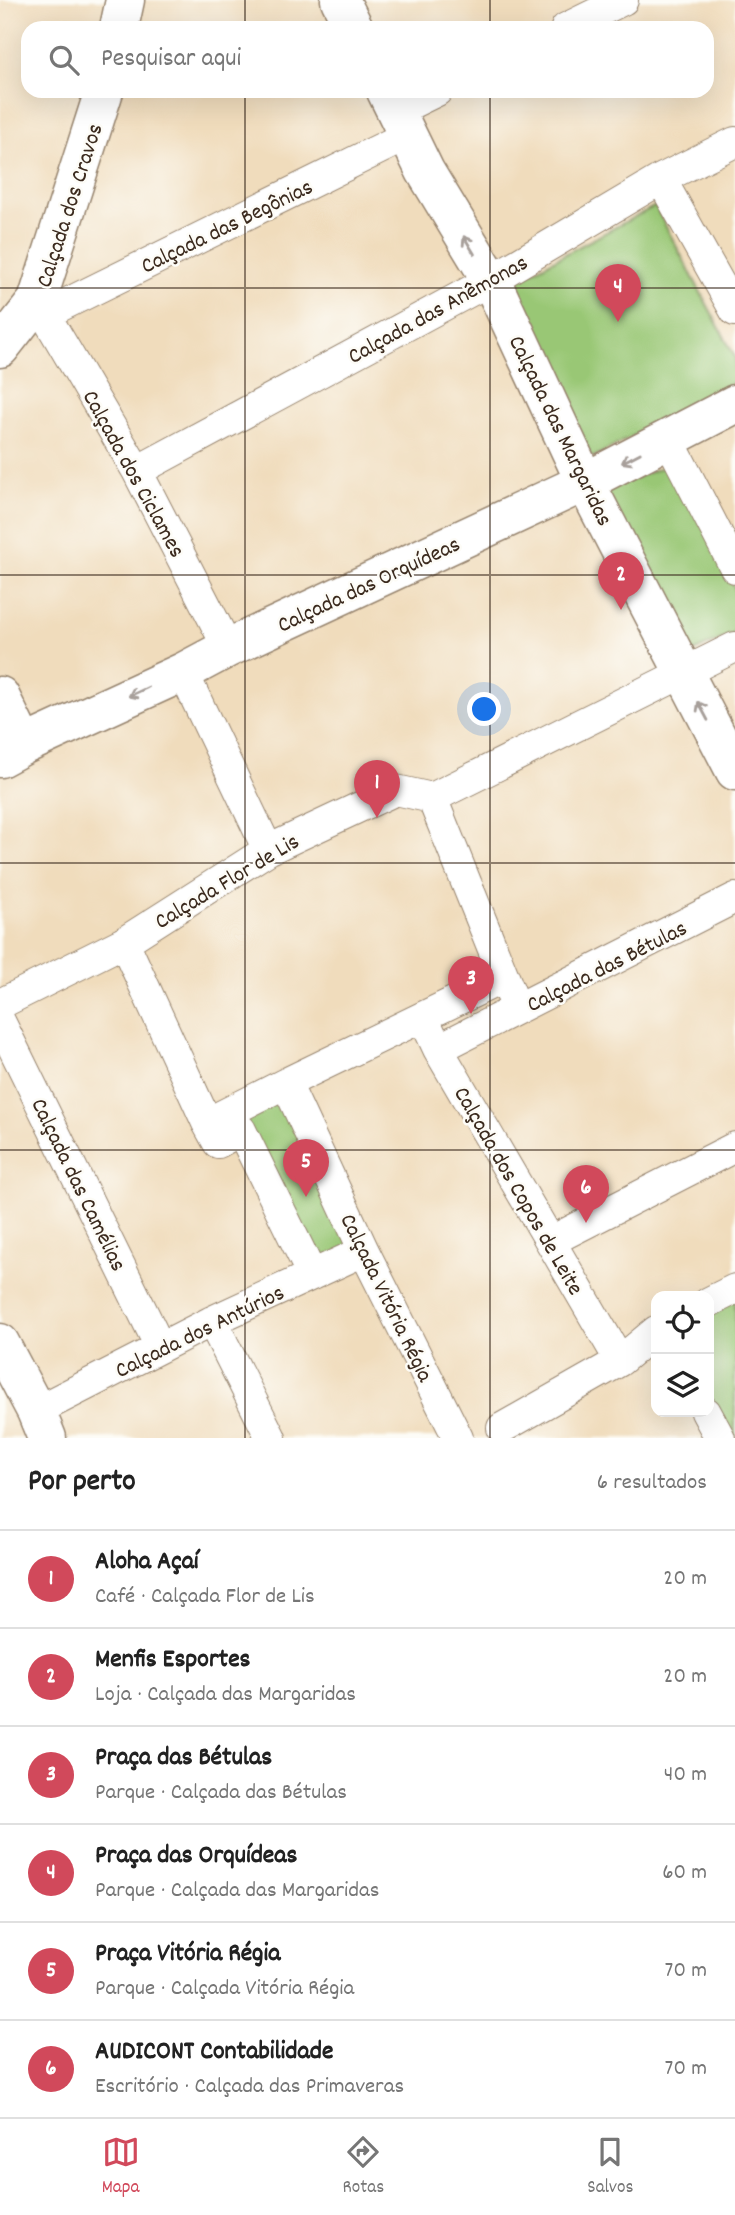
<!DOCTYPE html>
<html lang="pt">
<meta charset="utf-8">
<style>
body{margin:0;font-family:Dekko,sans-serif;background:#f6f6f6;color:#222}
.controls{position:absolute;right:21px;bottom:21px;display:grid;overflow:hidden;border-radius:14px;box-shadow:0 7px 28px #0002}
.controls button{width:63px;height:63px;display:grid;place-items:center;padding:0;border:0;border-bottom:2px solid #e0e0e0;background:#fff;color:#222;font:35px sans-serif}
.you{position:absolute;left:485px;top:710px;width:24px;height:24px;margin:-18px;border:5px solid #fff;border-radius:50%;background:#1a73e8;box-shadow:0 0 0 10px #1a73e833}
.badge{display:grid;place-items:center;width:46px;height:46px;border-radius:50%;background:#d1495b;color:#fff;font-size:23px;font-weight:700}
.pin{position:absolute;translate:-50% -58px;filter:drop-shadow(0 2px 4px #0008)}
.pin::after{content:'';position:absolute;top:37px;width:24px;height:21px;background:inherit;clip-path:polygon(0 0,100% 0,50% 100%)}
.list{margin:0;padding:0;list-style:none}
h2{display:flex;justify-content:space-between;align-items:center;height:91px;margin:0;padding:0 28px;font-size:30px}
h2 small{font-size:23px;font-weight:400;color:#767676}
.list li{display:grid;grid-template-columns:46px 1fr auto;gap:21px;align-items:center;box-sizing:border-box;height:98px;padding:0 28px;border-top:2px solid #e0e0e0}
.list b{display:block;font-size:26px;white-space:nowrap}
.list p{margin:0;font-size:23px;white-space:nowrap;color:#767676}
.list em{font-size:23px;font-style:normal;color:#767676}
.icon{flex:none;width:38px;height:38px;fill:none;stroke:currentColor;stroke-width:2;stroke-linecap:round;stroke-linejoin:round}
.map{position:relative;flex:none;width:735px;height:1438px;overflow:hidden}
.search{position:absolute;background:#fff;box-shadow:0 7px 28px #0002;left:21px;right:21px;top:21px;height:77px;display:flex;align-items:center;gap:18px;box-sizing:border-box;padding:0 24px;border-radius:21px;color:#767676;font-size:26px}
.sheet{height:679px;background:#fff}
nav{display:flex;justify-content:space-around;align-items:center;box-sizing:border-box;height:98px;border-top:2px solid #e0e0e0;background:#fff;font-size:19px;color:#767676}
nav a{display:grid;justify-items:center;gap:4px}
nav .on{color:#d1495b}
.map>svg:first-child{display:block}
.green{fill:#99c775;stroke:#6a784a;stroke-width:2}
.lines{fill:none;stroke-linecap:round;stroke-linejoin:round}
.pedestrian-casing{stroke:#96836d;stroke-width:32}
.minor-casing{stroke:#96836d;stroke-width:41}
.pedestrian{stroke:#fff;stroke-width:30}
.minor{stroke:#fff;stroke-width:38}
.oneway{stroke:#a79f9a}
.grid{fill:none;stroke:#3b2a1e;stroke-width:2;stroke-opacity:0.55}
.labels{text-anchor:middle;stroke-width:5;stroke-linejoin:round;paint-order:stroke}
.street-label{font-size:23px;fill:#3b2a1e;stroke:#fdfcf7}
</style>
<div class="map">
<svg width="735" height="1438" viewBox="0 0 735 1438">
<rect width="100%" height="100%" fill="#fdfcf7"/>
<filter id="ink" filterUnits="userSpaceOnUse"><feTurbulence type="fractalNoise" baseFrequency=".0143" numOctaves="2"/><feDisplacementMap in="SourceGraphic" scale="14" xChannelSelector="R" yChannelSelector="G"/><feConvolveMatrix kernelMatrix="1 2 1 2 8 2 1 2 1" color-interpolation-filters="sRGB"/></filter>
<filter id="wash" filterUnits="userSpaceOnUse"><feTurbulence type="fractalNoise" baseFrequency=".00686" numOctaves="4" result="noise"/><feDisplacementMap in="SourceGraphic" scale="28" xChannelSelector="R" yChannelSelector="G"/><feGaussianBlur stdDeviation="1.57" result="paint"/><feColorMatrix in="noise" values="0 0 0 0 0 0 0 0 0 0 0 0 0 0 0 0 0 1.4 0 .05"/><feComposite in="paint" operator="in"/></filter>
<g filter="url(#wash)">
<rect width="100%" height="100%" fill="#f0dcbc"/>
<!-- green -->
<path class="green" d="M655 206 735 357V382L592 458 501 288Z
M675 462 735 589V633L685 656 605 490Z
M286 1083 364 1251 312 1275 241 1130 218 1143Z
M735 1289V1438H720L709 1412V1302Z"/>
</g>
<g filter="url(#ink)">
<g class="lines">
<!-- pedestrian casing -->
<g class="pedestrian-casing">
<path id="pedestrian" d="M566 28 623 0
M396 111 437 91
M661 179 735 311
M37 301 137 471 228 648
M45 314 408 135
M668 438 735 568
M137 471 491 280 661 179 735 142
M183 672 268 850
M432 798 511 994
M124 942 207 1123 286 1083 364 1251 458 1438
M0 1004 124 942 268 850 396 790 432 798 735 647
M423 1017 438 1049 620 1361
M0 1021 160 1347
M438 1049 735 898
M286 1083 503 978
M207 1123 218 1143 241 1130 312 1275
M551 1241 735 1147
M709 1302 735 1289
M212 1321 271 1438
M36 1411 212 1321 364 1251
M706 1412 720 1438
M502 1428 620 1361 656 1331"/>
</g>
<!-- minor casing -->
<g class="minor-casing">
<path id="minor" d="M340 0 354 28
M119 28 125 0
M386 91 425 171 491 280 585 482 735 771
M0 348 37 301 104 91
M0 696 24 745
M0 758 24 745 183 672 228 648 585 482 735 404
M0 1343 36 1411 47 1438"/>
</g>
<!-- pedestrian -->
<use href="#pedestrian" class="pedestrian"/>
<!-- minor -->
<use href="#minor" class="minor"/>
</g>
<!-- one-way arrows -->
<defs><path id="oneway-shaft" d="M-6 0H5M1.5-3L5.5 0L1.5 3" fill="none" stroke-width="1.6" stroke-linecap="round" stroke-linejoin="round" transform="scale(1.75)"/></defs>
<g class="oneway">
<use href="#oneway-shaft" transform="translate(469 245) rotate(-121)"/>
<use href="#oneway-shaft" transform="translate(631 458) rotate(152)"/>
<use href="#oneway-shaft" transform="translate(138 692) rotate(155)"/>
<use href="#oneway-shaft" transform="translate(703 711) rotate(-118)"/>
</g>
</g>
<!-- grid -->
<path class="grid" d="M245 0V28M490 0V28M245 91V1438M490 91V1438M0 288H735M0 575H735M0 863H735M0 1150H735"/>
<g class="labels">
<!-- street labels -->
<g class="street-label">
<text transform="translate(68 205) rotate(-72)" y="8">Calçada dos Cravos</text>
<text transform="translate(226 225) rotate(-26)" y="8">Calçada das Begônias</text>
<text transform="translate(437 308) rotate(-29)" y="8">Calçada das Anêmonas</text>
<text transform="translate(562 430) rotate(64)" y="8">Calçada das Margaridas</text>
<text transform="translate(135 473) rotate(61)" y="8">Calçada dos Ciclames</text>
<text transform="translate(368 583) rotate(-25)" y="8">Calçada das Orquídeas</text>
<text transform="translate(226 880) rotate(-31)" y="8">Calçada Flor de Lis</text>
<text transform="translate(606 965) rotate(-27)" y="8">Calçada das Bétulas</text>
<text transform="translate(80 1184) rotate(64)" y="8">Calçada das Camélias</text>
<text transform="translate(520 1190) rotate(60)" y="8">Calçada dos Copos de Leite</text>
<text transform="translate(388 1297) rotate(64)" y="8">Calçada Vitória Régia</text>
<text transform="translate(199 1330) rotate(-26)" y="8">Calçada dos Antúrios</text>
</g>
</g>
</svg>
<div class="controls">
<button><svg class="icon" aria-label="locate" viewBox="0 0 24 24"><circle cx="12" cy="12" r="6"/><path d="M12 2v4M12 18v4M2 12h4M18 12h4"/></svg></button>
<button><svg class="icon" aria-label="layers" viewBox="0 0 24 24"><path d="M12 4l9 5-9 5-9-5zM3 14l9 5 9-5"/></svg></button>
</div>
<div class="you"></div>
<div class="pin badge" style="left:377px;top:818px">1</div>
<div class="pin badge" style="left:621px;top:610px">2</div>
<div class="pin badge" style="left:471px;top:1014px">3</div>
<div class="pin badge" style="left:618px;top:322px">4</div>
<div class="pin badge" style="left:306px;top:1197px">5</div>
<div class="pin badge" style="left:586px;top:1223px">6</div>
<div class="search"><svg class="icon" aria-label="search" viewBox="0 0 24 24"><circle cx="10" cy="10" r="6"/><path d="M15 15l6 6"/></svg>Pesquisar aqui</div>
</div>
<section class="sheet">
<h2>Por perto<small>6 resultados</small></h2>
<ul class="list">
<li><span class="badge">1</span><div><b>Aloha Açaí</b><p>Café · Calçada Flor de Lis</p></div><em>20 m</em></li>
<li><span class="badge">2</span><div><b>Menfis Esportes</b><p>Loja · Calçada das Margaridas</p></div><em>20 m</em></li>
<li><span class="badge">3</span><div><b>Praça das Bétulas</b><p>Parque · Calçada das Bétulas</p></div><em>40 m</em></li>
<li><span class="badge">4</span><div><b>Praça das Orquídeas</b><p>Parque · Calçada das Margaridas</p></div><em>60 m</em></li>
<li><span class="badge">5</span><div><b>Praça Vitória Régia</b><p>Parque · Calçada Vitória Régia</p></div><em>70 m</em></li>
<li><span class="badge">6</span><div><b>AUDICONT Contabilidade</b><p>Escritório · Calçada das Primaveras</p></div><em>70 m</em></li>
</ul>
</section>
<nav>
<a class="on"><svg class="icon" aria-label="map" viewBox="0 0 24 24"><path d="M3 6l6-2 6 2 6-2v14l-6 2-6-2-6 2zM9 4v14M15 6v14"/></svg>Mapa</a>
<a><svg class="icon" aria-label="directions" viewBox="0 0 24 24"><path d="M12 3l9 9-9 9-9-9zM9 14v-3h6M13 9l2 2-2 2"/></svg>Rotas</a>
<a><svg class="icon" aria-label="saved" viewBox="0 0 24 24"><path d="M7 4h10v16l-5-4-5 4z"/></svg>Salvos</a>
</nav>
